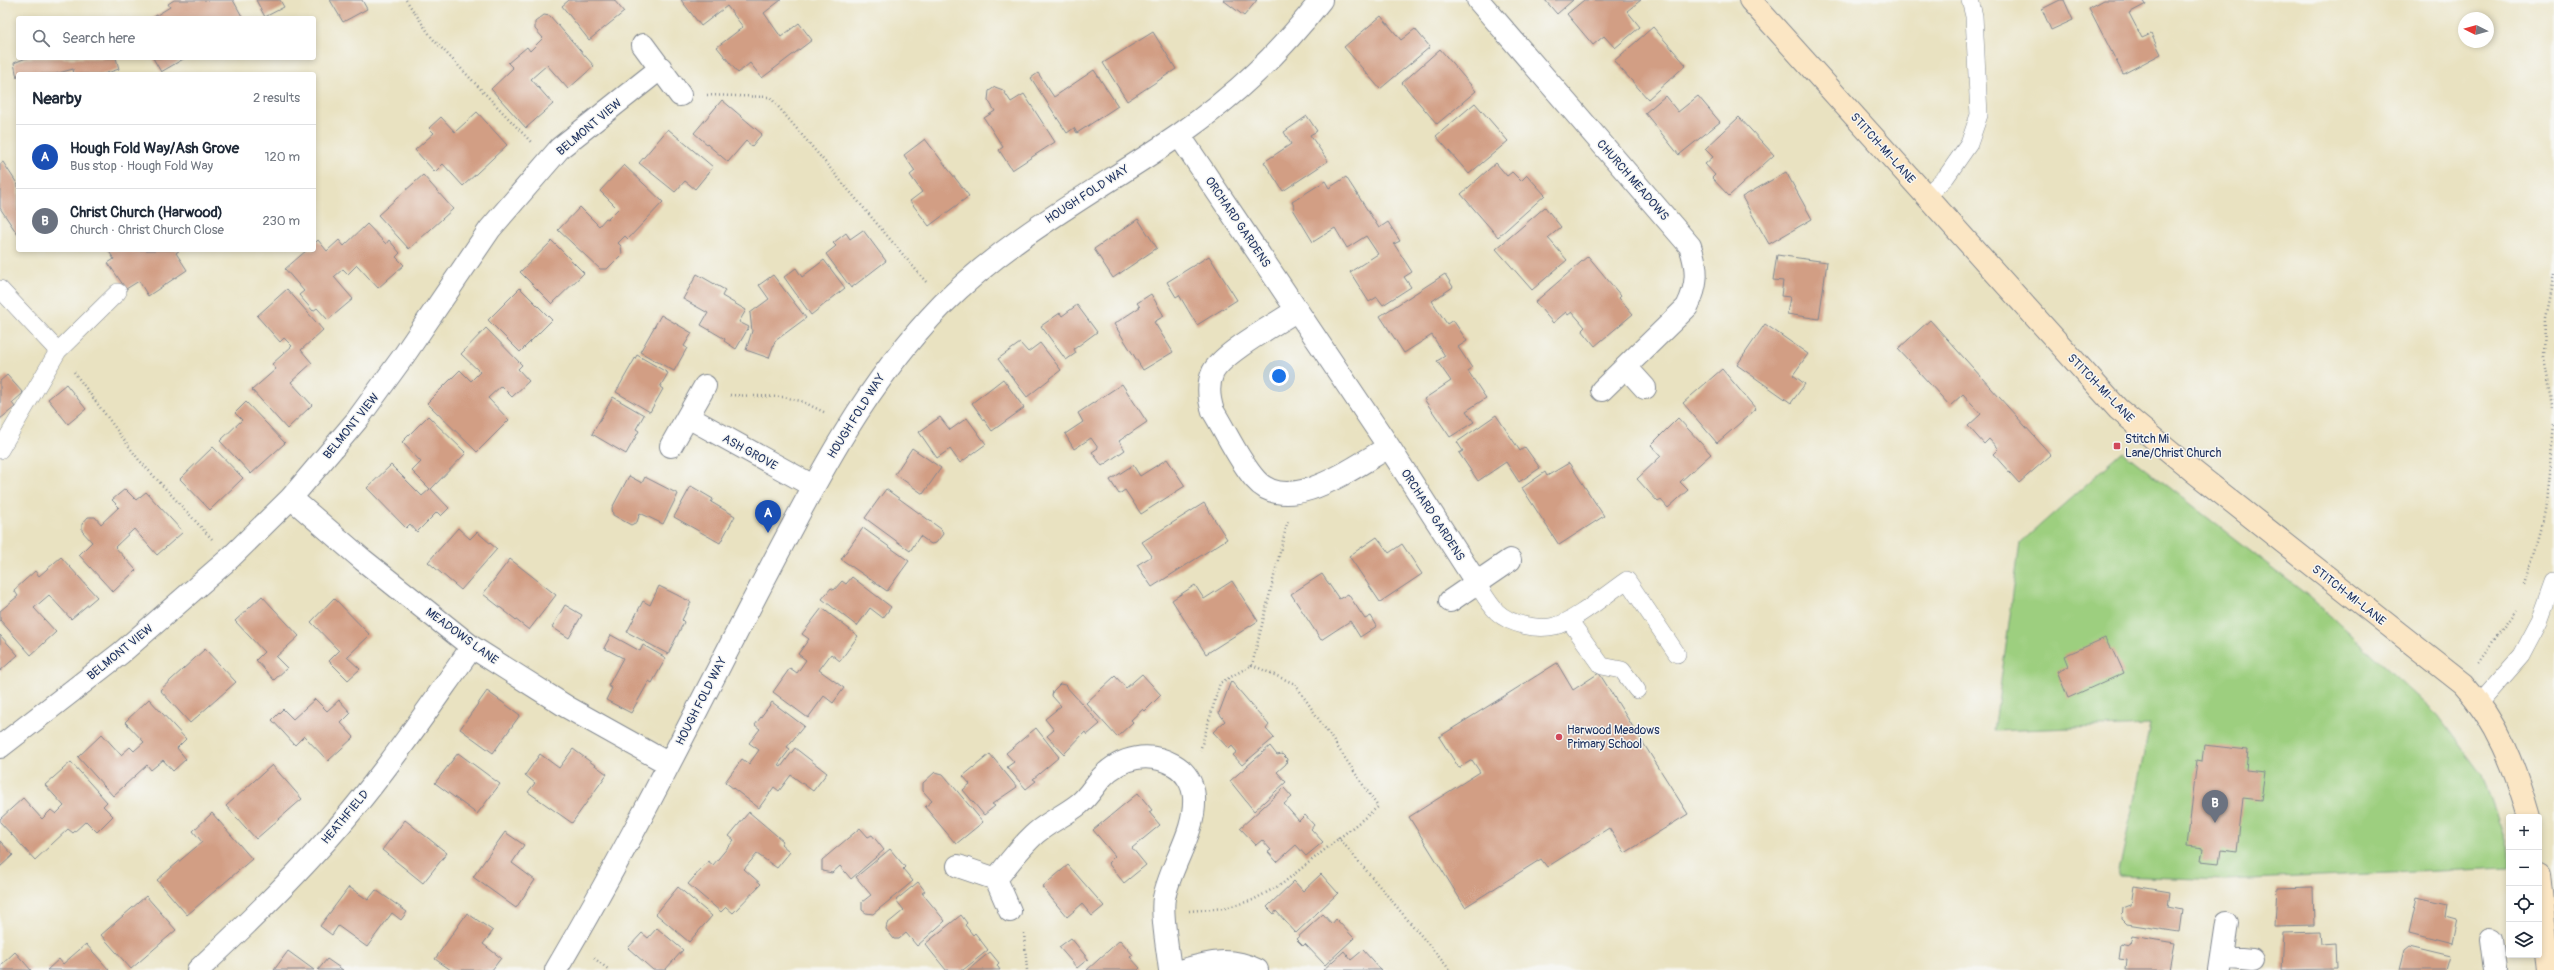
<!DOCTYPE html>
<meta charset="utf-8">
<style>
body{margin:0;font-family:Pangolin,sans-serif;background:#f2f2f3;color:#1f2937}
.controls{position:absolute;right:12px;bottom:12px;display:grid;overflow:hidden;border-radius:4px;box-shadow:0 2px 6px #0003}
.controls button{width:36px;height:36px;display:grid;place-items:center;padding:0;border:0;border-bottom:1px solid #e0e1e3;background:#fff;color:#1f2937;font:20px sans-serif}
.compass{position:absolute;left:2458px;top:12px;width:36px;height:36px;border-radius:50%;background:#fff;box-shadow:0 2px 6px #0003;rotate:276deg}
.you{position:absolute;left:1279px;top:376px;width:14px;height:14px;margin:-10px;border:3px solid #fff;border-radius:50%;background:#1a73e8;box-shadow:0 0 0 6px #1a73e833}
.badge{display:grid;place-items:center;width:26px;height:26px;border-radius:50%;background:#b45309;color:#fff;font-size:13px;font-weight:700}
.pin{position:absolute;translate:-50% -33px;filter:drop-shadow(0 1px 2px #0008)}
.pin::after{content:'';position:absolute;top:21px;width:14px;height:12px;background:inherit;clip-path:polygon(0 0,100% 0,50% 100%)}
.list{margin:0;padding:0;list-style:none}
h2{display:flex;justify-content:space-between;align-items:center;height:52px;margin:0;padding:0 16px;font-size:17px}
h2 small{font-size:13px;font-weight:400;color:#747a83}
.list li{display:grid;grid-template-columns:26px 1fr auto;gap:12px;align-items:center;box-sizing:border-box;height:64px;padding:0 16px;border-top:1px solid #e0e1e3}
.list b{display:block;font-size:15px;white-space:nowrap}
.list p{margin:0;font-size:13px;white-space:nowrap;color:#747a83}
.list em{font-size:13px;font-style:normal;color:#747a83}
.icon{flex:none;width:22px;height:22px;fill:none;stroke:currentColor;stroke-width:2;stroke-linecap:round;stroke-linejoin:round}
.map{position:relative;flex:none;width:2554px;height:970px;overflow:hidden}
.search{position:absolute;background:#fff;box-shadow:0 2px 6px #0003;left:16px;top:16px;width:300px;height:44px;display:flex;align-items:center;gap:10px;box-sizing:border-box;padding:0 14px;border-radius:4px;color:#747a83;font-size:15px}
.panel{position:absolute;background:#fff;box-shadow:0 2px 6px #0003;left:16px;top:72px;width:300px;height:180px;border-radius:4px}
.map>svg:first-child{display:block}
.green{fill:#9dcf7f;stroke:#5c7f6e}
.building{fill:#d29e84}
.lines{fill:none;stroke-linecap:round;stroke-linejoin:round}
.lane-casing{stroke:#828890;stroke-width:18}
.street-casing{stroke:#828890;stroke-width:24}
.secondary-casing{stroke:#828890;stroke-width:24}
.path{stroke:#828890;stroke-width:2.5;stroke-dasharray:1 3;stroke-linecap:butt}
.lane{stroke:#fff;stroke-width:17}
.street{stroke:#fff;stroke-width:22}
.secondary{stroke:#fbe6c4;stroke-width:22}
.poi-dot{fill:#d1495b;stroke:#f6f6f2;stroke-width:1.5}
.labels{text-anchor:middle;stroke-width:3;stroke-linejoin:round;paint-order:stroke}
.street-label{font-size:12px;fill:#1b2f5e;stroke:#f6f6f2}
.poi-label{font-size:12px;fill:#1b2f5e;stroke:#f6f6f2;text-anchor:start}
</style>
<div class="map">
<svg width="2554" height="970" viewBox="0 0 2554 970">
<rect width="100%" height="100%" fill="#f6f6f2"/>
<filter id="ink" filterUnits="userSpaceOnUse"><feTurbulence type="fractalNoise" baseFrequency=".025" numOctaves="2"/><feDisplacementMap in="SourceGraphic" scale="8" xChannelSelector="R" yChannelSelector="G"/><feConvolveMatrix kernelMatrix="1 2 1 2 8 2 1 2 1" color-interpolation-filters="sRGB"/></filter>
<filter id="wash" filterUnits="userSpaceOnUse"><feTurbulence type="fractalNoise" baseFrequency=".012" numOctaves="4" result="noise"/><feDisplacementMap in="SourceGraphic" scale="16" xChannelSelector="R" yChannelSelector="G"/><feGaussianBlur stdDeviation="0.9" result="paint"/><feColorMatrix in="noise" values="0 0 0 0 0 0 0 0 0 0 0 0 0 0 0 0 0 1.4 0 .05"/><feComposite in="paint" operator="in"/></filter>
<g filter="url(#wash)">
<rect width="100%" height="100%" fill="#e9e2c1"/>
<!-- green -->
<path class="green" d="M2123 452 2311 598 2438 716 2482 775 2509 851V868L2226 880 2118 876 2150 725 1994 731 2020 543Z"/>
<g id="blocks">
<!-- building -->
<path class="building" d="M174 0H233L243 18H152L170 7 168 4Z
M256 0H280L284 7 265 17Z
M330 0H362L367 9 343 22Z
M569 0H614L624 12 589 40 562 6Z
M681 0H781L764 13 781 37 799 23 812 40 762 78 750 63 738 73 717 47 743 27 727 6 701 26Z
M1223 0H1257L1244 16Z
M1545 0H1573L1557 14Z
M1584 0H1641L1627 11 1640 27 1615 48 1604 36 1593 45 1567 14Z
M2060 0H2064L2073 20 2051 30 2042 9Z
M2104 0H2144L2146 4 2129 13 2142 38 2151 34 2161 54 2123 74 2089 8Z
M544 15 550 16 594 66 568 89 547 65 531 79 553 104 526 128 491 89 513 68 508 63 527 47 530 51 543 38 535 29V22Z
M1381 16 1401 40 1415 29 1430 47 1380 89 1344 47Z
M1653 27 1686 65 1648 99 1614 61Z
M1153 32 1176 69 1127 101 1103 63Z
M1440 49 1476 91 1437 124 1402 83Z
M26 58H116L119 69 104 74H74L73 69 55 74H18L17 78 14 63Z
M153 58H185L161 72Z
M1094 70 1118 106 1077 133 1074 128 1067 133 1031 78 1038 73 1054 97Z
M995 87 1003 90 1011 102 1024 94 1055 142 1012 170 999 150 1003 147 984 118 995 111 988 100 989 91Z
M1665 96 1678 112 1698 96 1720 122 1679 155 1645 113Z
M722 100 762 134 752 146 746 141 728 162 694 133Z
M1475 103 1508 141 1469 174 1436 136Z
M477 112 507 145 463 186 443 164 435 172 415 150 434 133 429 128 441 117 455 132Z
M1307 116 1317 131 1310 135 1328 161 1283 191 1264 162 1291 144 1284 132Z
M1739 117 1774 155 1729 196 1712 178 1715 175 1705 164 1713 157 1705 149Z
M668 129 713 167 695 189 685 181 675 192 639 163Z
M925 139 969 196 929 226 910 201 922 192 910 175 915 171 904 155Z
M3 162 18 185V235L0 208V164Z
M1496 163 1507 176 1512 172 1521 181 1527 175 1545 195 1498 237 1461 194Z
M624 165 663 202 628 239 625 236 618 243 621 246 622 254 607 269H600L558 230 580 207 599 226 606 218 608 219 618 209 600 191Z
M1786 172 1812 219 1769 244 1742 197Z
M423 175 453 209 409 249 378 215Z
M1346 177 1379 228 1388 222 1400 241 1394 244 1412 272 1404 277 1411 287 1383 305 1377 297 1369 302 1350 272 1378 254 1366 236 1347 248 1335 228 1313 242 1293 209 1295 208 1292 202 1325 181 1329 188Z
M1545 207 1561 227 1548 238 1567 260 1532 290 1496 249Z
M1138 219 1157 248 1113 278 1094 249Z
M367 224 386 244 389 240 400 253 396 257 404 265 378 288 357 265 348 274 343 269 334 277 353 299 328 320 317 308 313 311 299 295 304 291 285 269 307 250H314V244L318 240 327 251 339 240 344 246Z
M863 230 886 261 851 288 826 254 836 246 833 243 846 233 850 239Z
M552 241 584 273 552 304 520 272Z
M108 250H180L176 253 187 270 148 296 139 281 126 289 108 263 114 259Z
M1777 255 1827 262 1819 319 1787 314 1790 297 1781 296 1783 281 1773 280Z
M1209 256 1237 300 1197 325 1179 295 1176 297 1167 282Z
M1588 256 1621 296 1619 298 1633 314 1595 346 1582 330 1585 327 1572 312 1568 315 1566 312 1553 323 1535 302Z
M824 260 845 288 811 315 784 277 796 268 802 277Z
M697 274 725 290 722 296 746 310 739 322 749 327 736 349 724 341 725 339 701 325 708 313 683 299Z
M1445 274 1453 287 1432 301 1447 324 1453 320 1467 341 1458 347 1472 368 1468 371 1486 398 1466 411 1474 422 1450 437 1424 399 1451 381 1437 361 1445 356 1432 335 1404 353 1380 316Z
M773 275 806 318 775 341 769 358 746 350 752 331 750 313 769 299 759 285Z
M520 288 552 320 520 352 488 320Z
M287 289 323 330 301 350 312 363 291 382 312 405 287 429 252 390 276 369 272 364 292 346 284 338 280 342 257 316Z
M1151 294 1164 316 1154 322 1173 352 1143 370 1114 324 1140 307 1137 303Z
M1077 305 1097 332 1074 349 1076 353 1066 360 1041 326 1060 313 1062 316Z
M661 315 692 333 684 346 687 348 674 371 640 352Z
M1930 320 2051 455 2019 483 1993 454 1998 449 1989 439 1984 444 1968 426 1981 414 1963 394 1950 406 1898 349Z
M1765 324 1808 354 1793 375 1805 384 1791 403 1737 365Z
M486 328 522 365 518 369 529 381 512 397 501 386 488 398 509 420 477 452 427 403 460 370 471 381 480 372 461 354Z
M1020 343 1028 352 1040 343 1061 370 1027 397 998 359Z
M637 355 668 373 660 387 663 389 650 412 616 392Z
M1722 369 1756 409 1717 443 1683 403Z
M7 375 23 393 12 403 15 407 0 419V381Z
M1003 379 1024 408 992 431 972 403Z
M66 384 86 409 68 424 48 399Z
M1122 384 1147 422 1119 441 1125 450 1102 466 1092 452 1098 448 1091 438 1074 449 1065 434 1083 422 1078 413Z
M613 397 644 415 636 429 639 431 626 454 592 434Z
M246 402 285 443 251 474 220 441 242 420 235 413Z
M1496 415 1520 451 1525 447 1540 468 1519 482 1506 462 1478 481 1459 453 1463 451 1457 442Z
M428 416 466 453 431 489 449 508 441 516 437 512 417 532 410 524 406 528 367 488 391 465 422 496 430 489 412 471 421 462 402 442Z
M940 417 950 430 967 418 986 444 960 463 950 449 937 458 919 432Z
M1678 418 1711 454 1680 482 1688 490 1668 508 1661 500 1658 502 1637 479 1661 456 1651 445Z
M213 447 243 478 210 510 180 479Z
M912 448 941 468 923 494 895 474Z
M1167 459 1185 486 1141 514 1125 490 1119 494 1110 480 1133 465 1140 476Z
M1569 463 1604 516 1559 545 1522 488 1545 472 1547 476Z
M629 476 642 483 645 477 678 494 663 524 640 513 637 522 631 525 613 515 612 508Z
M691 486 713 499 711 502 735 516 720 543 674 517Z
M125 489 136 500 146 492 183 532 157 555 134 529 115 547 136 570 113 592 79 555 92 542 82 531V524L88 517H95L101 524 119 507 112 500Z
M886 489 941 529 943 534 936 543 931 544 920 536 910 551 865 518Z
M1204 503 1227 539 1152 587 1137 565 1152 556 1142 542Z
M458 528 470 539 477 532 497 549 461 590 428 562Z
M863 528 909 561 887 591 841 559Z
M1377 537 1389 553 1402 544 1422 574 1380 602 1349 556Z
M61 557 97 597 71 619 49 595 42 601 34 608 56 632 31 655 0 620V611L18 596 14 590 24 581 35 571 39 576Z
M510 559 556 595 529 630 483 594Z
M1322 574 1339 599 1348 594 1365 619 1371 616 1377 626 1360 637 1350 621 1321 640 1291 594Z
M852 577 891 607 883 618 870 608 857 626 822 599 831 588 834 590 842 581 846 584Z
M1232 581 1258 621 1206 654 1172 600 1195 585 1204 599Z
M659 586 691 602 682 620 684 622 668 654 627 632 643 601 650 605Z
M262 596 299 636 276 657 287 668 274 680 256 660 264 652 235 621Z
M334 598 370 635 347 657 360 669 348 680 329 661 339 651 311 622Z
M565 605 582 615 569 638 552 627Z
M822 608 858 636 840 661 831 654 819 670 844 688 833 703 824 696 808 718 773 692 790 668 797 673 806 660 798 654 809 639 802 634Z
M0 635 18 655 0 671Z
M611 635 640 651 643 645 666 658 652 683 649 681 631 713 606 700 612 688 608 686 623 658 604 648Z
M2105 638 2111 650 2113 649 2124 673 2068 698 2057 671 2068 666 2064 656Z
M205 649 236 682 190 723 160 690Z
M1557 663 1573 690 1599 673 1688 814 1625 853 1609 828 1547 867 1541 859 1465 907 1409 817 1480 772 1472 760 1459 768 1439 737Z
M1142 674 1161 695 1145 711 1143 709 1131 720 1133 722 1117 737 1086 703 1115 676 1126 688Z
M1231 681 1269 725 1266 729 1274 738 1242 765 1233 755 1237 752 1232 746 1229 749 1213 732 1225 721 1219 713Z
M1060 684 1065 685 1100 724 1087 735 1085 732 1064 754 1047 736 1054 730 1045 719 1061 706 1052 696 1053 691Z
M487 691 520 715 493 753 460 729Z
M149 699 186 739 177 748 186 759 173 771 163 760 151 770 147 765 113 796 78 757 102 734 121 755 130 747 134 751 144 742 125 722Z
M315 699 327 711 339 700 351 713 341 723 354 737 328 761 304 736 295 745 272 720 283 709 293 719Z
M772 702 804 726 787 747 790 749 778 765 781 767 795 748 827 773 813 791 791 775 779 791 774 787 759 808 725 782 742 759 749 764 759 750 749 743 760 729 755 725Z
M1036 728 1059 757 1033 779 1036 781 1026 789 1007 767 1014 762 1006 753Z
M2204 745 2248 750 2246 770 2265 772 2261 800 2243 798 2237 852 2221 850 2219 863 2201 861 2203 848 2187 846 2197 760 2202 761Z
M1270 746 1277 755 1282 754 1287 759 1286 764 1277 772 1286 782 1254 811 1230 781Z
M573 749 607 774 572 823 528 792 535 783 525 775 540 754 559 768Z
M458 753 500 784 477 814 435 783Z
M990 754 1017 787 992 804 995 806 984 815 963 790 970 784 963 776Z
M71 762 107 802 103 806 113 816 97 832 86 821 73 833 68 829 35 860 0 822V819L23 798 42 819 51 810 56 814 64 806 45 785Z
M272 765 302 799 256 839 226 806Z
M935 772 943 774 983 822 956 844 925 807 932 801 923 791V783Z
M1284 788 1292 797 1284 804 1299 821 1305 815 1314 825 1311 829 1323 842 1306 856 1296 845 1277 862 1268 852 1271 850 1262 840 1256 845 1240 828Z
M1138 793 1152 810 1149 812 1160 825 1132 848 1146 865 1124 883 1108 863 1115 856 1093 830Z
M749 812 783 841 781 844 790 852 777 868 757 854 744 869 761 884 733 913 726 907 721 912 688 884 708 861 713 865 734 840 729 836Z
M212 813 252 859 187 915 157 880 202 842 193 831Z
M405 820 447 853 423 883 382 850Z
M860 828 868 837 872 835 884 850 851 879 840 866 832 873 822 871V860Z
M505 832 524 845 512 863 535 880 516 908 473 877Z
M0 841 13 855 0 867Z
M890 849 905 867 903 869 913 881 873 914 866 913 862 910V902L871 895 856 877Z
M1068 865 1104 906 1092 916 1082 904 1067 917 1042 887Z
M1321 874 1338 893 1296 933 1276 911 1274 914 1267 907 1294 881 1303 891Z
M918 882 925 891 922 893 945 921 917 946 906 933 899 939H894L886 929 887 924 904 910 896 900Z
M2134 886 2170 892 2168 907 2182 910 2179 932 2127 924 2122 919 2123 908 2131 905Z
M349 887 368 900 376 890 407 912 401 920 392 913 367 947 338 926 332 935 320 926Z
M678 887 712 916 689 942 656 914Z
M2313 887 2314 925 2275 926 2277 888Z
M146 896 176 930 131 969 101 935Z
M2417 897 2448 904 2446 917 2457 920 2452 944 2409 933Z
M467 913 493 931 483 944 501 958 492 970H451L435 959Z
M1323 914 1332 924 1336 919 1354 938 1325 965 1305 944 1303 946 1296 939Z
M961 915 967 923 965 925 973 935 975 933 988 950 963 970H946L925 944Z
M657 928 683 950 665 970H653L628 948 642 933 648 938Z
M2320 932 2321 944 2335 943 2336 969 2282 970 2284 933Z
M2132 936 2175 943 2170 970H2126L2127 960 2119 959 2121 943 2130 945Z
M1071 938 1088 959 1077 968 1059 947Z
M1120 940 1133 955 1130 957 1140 968 1138 970H1087Z
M86 944 109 970H47L59 959 63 964Z
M2409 946 2451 956 2447 970H2399L2404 950Z
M1363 950 1381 970H1323L1344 951 1351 960Z
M288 951 314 970H274Z
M15 952 31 970H0V966Z
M990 952 999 963 997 965 1000 970H968Z
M327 959 343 970H318Z"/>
</g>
</g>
<g filter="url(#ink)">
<use href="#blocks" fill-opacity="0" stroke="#828890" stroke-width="1"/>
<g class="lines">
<!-- lane casing -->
<g class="lane-casing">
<path id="lane" d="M1926 196 1946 177 1969 144 1979 115 1974 16 1970 0
M0 289 58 351
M0 450 58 351 118 292
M1476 582C1483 593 1489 604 1497 612 1511 625 1537 630 1555 626 1574 622 1609 592 1627 580L1677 654
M1569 620 1602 666 1622 670 1637 690
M2480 703 2522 655 2540 621 2554 582"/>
</g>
<!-- street casing -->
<g class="street-casing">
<path id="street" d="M1478 0 1690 246C1698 269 1698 285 1687 307L1602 390
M643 45 680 95
M1179 135 1389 447 1476 582
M1297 310C1276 324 1224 352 1213 372 1207 385 1209 399 1213 411 1226 432 1239 461 1255 479 1288 518 1356 465 1389 447
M1626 367 1645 388
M688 417 813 486
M671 446 705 386
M291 498 363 560 472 647 567 707 669 764
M1450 601 1510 560
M0 747 121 653 230 558 291 498 357 420 405 354 490 229 560 148 661 68
M958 866 996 879 1010 911
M996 879C1008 864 1021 846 1036 833 1049 822 1065 815 1079 804 1088 797 1094 786 1102 777 1121 757 1149 751 1174 765 1185 771 1193 783 1194 797 1196 833 1171 863 1164 898 1161 914 1168 952 1170 970
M2491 939 2495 970
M2222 957 2252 960
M198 970C242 929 286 886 326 841 380 781 425 713 472 647
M556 970C627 850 689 725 753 601 808 496 859 390 943 304 1013 234 1099 190 1179 135 1237 94 1278 55 1321 0
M1183 970C1210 962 1231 957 1257 970
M2220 970 2227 923"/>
</g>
<!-- secondary casing -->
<g class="secondary-casing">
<path id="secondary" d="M1750 0 2118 409 2193 471 2463 684C2498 722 2515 768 2529 817
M2539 875 2549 970"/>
</g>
<!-- path -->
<path class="path" d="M406 0 432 38 531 142
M707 95 770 97 927 283
M2554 274 2545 318 2544 359 2554 411
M74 372 139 460 212 539
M730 395 784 397 801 401 826 413
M2525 584 2545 512 2554 426
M2478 662 2516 610
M1200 751 1220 683 1252 665
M1338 837 1450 970
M1189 911 1225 908 1253 900 1282 884 1378 807 1295 684 1252 665 1288 520
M1024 933 1027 970
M594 958 609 970"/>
<!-- lane -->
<use href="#lane" class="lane"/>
<!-- street -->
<use href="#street" class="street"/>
<!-- secondary -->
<use href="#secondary" class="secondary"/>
</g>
</g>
<!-- markers -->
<g class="poi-dot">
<rect x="2113" y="442" width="8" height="8" rx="2"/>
<circle cx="1559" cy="737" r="4"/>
</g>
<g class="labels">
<!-- street labels -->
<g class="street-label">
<text transform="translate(589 127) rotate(-40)" y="4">BELMONT VIEW</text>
<text transform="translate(1883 148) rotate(48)" y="4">STITCH-MI-LANE</text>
<text transform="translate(1633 180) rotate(49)" y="4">CHURCH MEADOWS</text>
<text transform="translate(1087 194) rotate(-33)" y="4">HOUGH FOLD WAY</text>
<text transform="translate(1238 222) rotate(56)" y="4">ORCHARD GARDENS</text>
<text transform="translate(2101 388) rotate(46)" y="4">STITCH-MI-LANE</text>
<text transform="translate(856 416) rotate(-58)" y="4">HOUGH FOLD WAY</text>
<text transform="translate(351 426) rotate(-51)" y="4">BELMONT VIEW</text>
<text transform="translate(750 452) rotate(29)" y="4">ASH GROVE</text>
<text transform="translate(1433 515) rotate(57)" y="4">ORCHARD GARDENS</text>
<text transform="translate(2349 595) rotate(38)" y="4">STITCH-MI-LANE</text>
<text transform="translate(462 636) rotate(36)" y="4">MEADOWS LANE</text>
<text transform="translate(120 652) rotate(-39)" y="4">BELMONT VIEW</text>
<text transform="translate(701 701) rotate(-63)" y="4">HOUGH FOLD WAY</text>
<text transform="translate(345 817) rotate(-50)" y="4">HEATHFIELD</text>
</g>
<!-- poi labels -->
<g class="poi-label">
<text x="2125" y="443">Stitch Mi<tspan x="2125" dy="14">Lane/Christ Church</tspan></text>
<text x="1567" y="734">Harwood Meadows<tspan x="1567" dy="14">Primary School</tspan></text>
</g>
</g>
</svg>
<div class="controls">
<button>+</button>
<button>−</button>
<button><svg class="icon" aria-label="locate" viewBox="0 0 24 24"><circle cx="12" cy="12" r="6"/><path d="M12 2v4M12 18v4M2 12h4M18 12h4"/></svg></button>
<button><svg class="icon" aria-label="layers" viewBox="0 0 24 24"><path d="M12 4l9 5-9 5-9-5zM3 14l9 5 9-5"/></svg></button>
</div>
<svg class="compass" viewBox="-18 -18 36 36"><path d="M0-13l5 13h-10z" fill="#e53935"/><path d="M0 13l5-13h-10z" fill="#747a83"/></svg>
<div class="you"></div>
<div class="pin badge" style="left:768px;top:533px;background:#1a4fb4">A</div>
<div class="pin badge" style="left:2215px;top:823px;background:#6b7280">B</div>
<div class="search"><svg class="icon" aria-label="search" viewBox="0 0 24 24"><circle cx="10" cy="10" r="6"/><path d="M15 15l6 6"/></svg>Search here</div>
<section class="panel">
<h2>Nearby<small>2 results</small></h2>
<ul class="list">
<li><span class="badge" style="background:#1a4fb4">A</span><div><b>Hough Fold Way/Ash Grove</b><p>Bus stop · Hough Fold Way</p></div><em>120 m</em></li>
<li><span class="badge" style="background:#6b7280">B</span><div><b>Christ Church (Harwood)</b><p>Church · Christ Church Close</p></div><em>230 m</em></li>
</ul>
</section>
</div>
